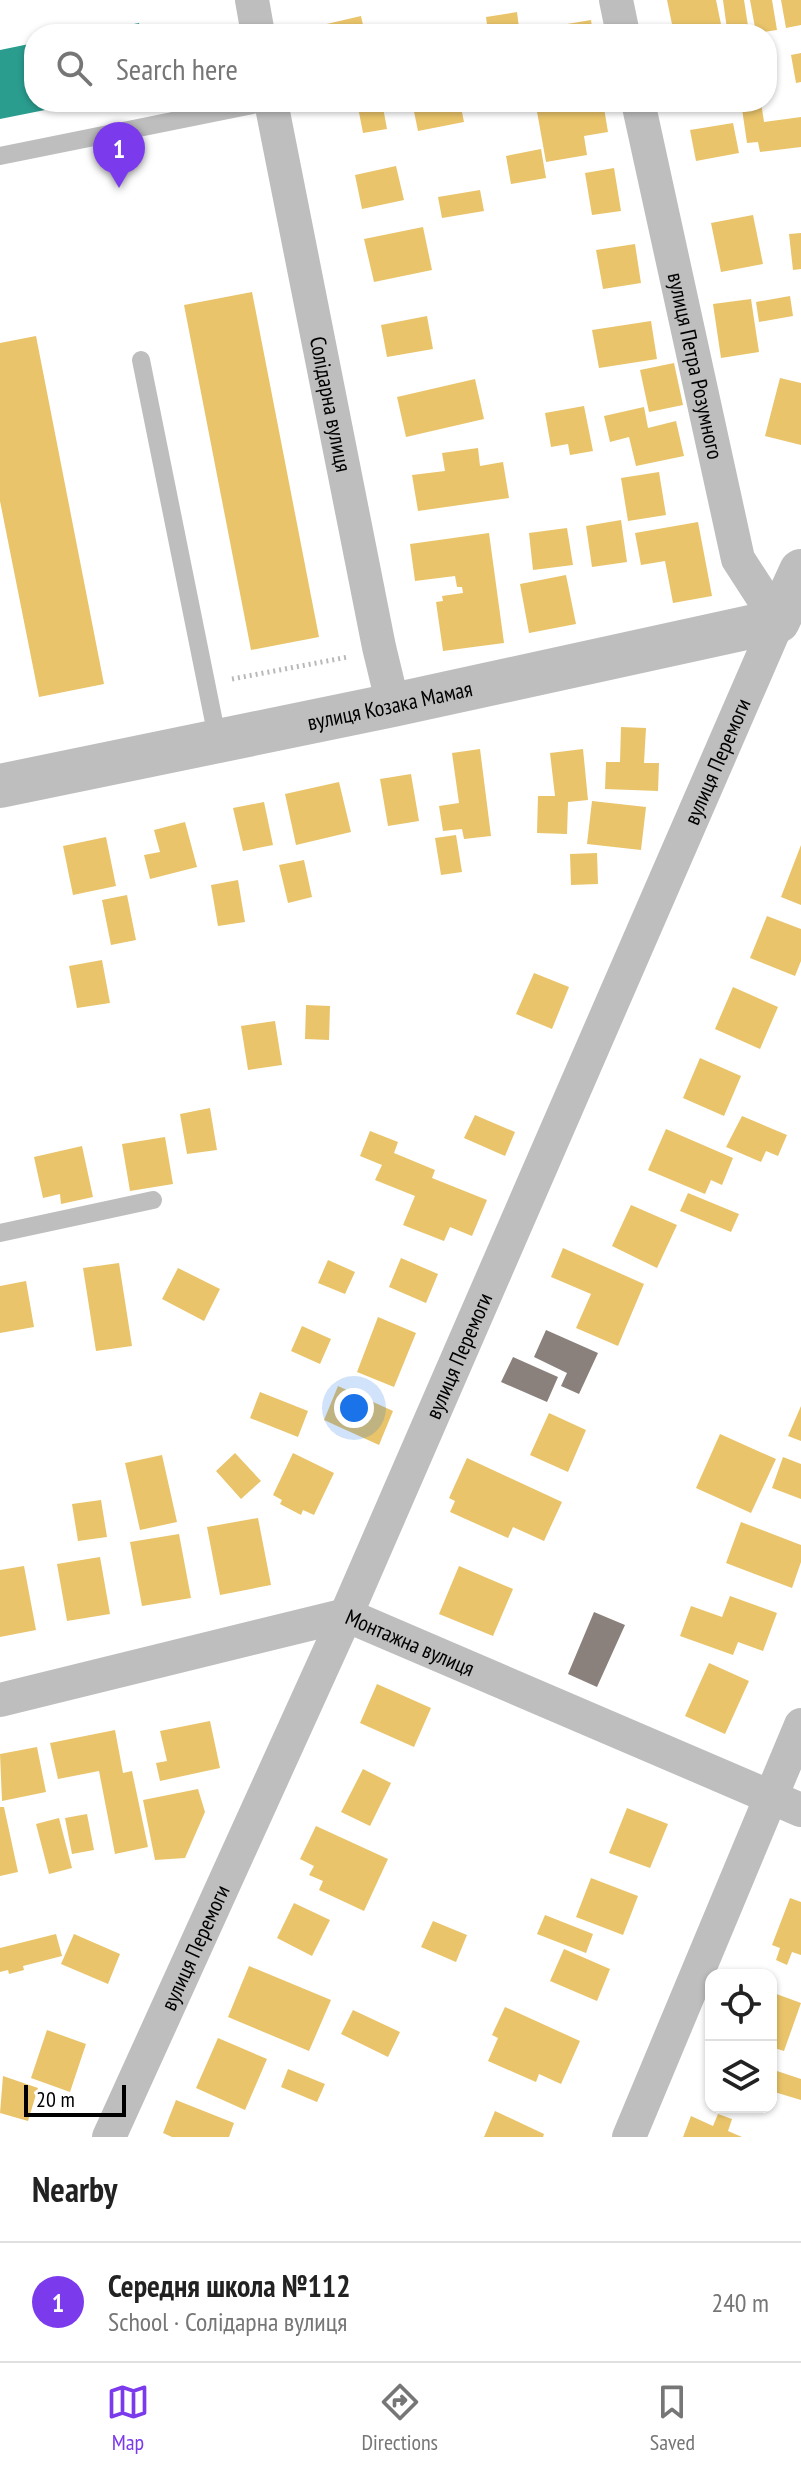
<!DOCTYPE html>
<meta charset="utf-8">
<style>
body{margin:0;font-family:"PT Sans Narrow",sans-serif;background:#f6f6f6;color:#222}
.controls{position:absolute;right:24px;bottom:24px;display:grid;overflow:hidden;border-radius:16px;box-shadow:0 2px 6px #0004}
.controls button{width:72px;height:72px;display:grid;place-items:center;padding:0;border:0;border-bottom:2px solid #e0e0e0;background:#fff;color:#222;font:40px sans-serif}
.scale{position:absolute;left:24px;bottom:20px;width:102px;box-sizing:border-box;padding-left:8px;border:4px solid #000;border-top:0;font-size:22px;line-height:28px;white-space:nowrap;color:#000;-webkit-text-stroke:6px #fff;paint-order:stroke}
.you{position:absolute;left:354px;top:1408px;width:28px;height:28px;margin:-20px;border:6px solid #fff;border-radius:50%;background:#1a73e8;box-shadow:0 0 0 12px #1a73e833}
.badge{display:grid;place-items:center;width:52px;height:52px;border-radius:50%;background:#7c3aed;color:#fff;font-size:26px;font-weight:700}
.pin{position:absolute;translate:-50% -66px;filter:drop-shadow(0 2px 4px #0008)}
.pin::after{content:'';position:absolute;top:42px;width:28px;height:24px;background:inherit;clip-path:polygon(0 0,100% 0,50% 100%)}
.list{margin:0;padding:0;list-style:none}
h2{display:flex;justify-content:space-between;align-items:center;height:104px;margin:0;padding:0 32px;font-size:34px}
h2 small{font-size:26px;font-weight:400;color:#767676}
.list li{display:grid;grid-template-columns:52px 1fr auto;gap:24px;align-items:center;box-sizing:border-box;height:120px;padding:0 32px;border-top:2px solid #e0e0e0}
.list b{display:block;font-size:30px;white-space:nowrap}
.list p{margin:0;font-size:26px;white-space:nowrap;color:#767676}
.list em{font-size:26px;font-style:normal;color:#767676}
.icon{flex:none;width:44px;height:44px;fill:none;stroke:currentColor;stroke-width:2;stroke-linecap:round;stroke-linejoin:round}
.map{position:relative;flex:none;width:801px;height:2137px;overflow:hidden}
.search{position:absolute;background:#fff;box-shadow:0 2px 6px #0004;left:24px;right:24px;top:24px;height:88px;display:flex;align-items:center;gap:20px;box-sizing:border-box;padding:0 28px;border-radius:32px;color:#767676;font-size:30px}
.sheet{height:224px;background:#fff}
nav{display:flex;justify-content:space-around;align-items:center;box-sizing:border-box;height:112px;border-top:2px solid #e0e0e0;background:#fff;font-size:22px;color:#767676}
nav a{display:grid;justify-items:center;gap:4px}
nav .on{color:#7c3aed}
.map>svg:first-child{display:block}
.homes{fill:#e9c46a}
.schools{fill:#2a9d8f}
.industry{fill:#8a817c}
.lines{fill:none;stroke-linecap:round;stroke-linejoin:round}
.path{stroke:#b9b9b9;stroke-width:5;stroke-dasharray:2 4;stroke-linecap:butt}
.service{stroke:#bebebe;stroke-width:18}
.minor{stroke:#bebebe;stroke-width:34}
.tertiary{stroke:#bebebe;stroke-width:44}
.labels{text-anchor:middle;stroke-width:8;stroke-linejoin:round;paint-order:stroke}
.street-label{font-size:22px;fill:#000;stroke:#fff}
</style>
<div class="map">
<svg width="801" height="2137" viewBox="0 0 801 2137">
<rect width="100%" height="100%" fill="#fff"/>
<!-- homes -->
<path class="homes" d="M667 0H716L723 34H674Z
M723 0H744L748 26 727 29Z
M750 0H772L777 30 756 33Z
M781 0H801V25L786 28Z
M517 12 519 28 488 32 486 17Z
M361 16 365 34H320L318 26Z
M591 20 593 34H532L531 30Z
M801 53V82L796 83 791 55Z
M357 102H382L387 129 363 133Z
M412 102H460L464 122 418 131Z
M559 102H603L608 132 584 136 587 155 546 162 536 106Z
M741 102H761L764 122 801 117V147L760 152 758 142 747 143Z
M733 123 739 153 696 161 690 130Z
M541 149 546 178 511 184 506 156Z
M396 166 404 200 362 209 355 175Z
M614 168 621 211 592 215 585 173Z
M480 190 484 211 442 218 438 197Z
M753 215 763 264 721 272 711 223Z
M423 227 432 270 374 282 364 239Z
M801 233V269L793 270 789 234Z
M635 244 641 283 603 289 596 250Z
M252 292 319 637 251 650 184 305Z
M790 296 793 316 759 322 756 302Z
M751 299 759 352 721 358 713 304Z
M427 316 433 349 387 357 381 325Z
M651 321 657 359 599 368 592 330Z
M36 336 104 684 39 697 0 501V343Z
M674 363 683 405 649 412 640 370Z
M780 378 801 383V445L765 436Z
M475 379 484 419 406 437 397 397Z
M584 406 593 451 570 455 568 444 551 447 545 413Z
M644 407 648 428 676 421 684 456 636 466 629 437 610 442 604 416Z
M478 448 480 466 503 462 509 498 418 511 412 475 445 471 442 453Z
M659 472 666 515 628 521 621 478Z
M621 520 627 562 592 567 586 526Z
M698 522 712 596 673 603 665 561 641 565 635 533Z
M567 528 573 565 533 570 529 533Z
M489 533 504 643 443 651 436 602 443 601 442 596 463 593 462 587H457L455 576 415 581 410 544Z
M566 575 576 624 529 633 520 584Z
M621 727 646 728 644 763H659L658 791 605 789 606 762H620Z
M480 749 491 836 464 839 462 829 443 831 439 806 459 803 452 753Z
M583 749 588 800 568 802 567 834 537 833 538 796H555L550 753Z
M411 774 419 821 388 826 380 779Z
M339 782 351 832 296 845 285 794Z
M592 801 646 807 641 850 587 844Z
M264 802 273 845 243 851 233 808Z
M185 822 197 867 150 879 144 855 160 852 154 830Z
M456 835 462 872 441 875 435 838Z
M106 837 116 886 73 895 63 846Z
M801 845V905L781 897Z
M597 853 598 884 571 885 570 854Z
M304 860 312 897 288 903 279 865Z
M238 880 245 922 218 926 211 885Z
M127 895 136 940 111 945 102 900Z
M767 916 801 929V961L795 976 750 958Z
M102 960 110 1003 77 1008 69 966Z
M534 973 569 987 552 1029 516 1014Z
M733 987 778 1007 760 1049 715 1029Z
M306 1005 330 1006 329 1040 305 1039Z
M275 1021 282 1065 248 1070 241 1026Z
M700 1058 741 1076 724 1116 683 1098Z
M210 1108 217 1150 187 1154 180 1114Z
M475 1115 515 1132 505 1156 464 1138Z
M742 1116 787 1135 778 1156 766 1151 761 1162 726 1147Z
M666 1129 733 1158 722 1185 711 1180 705 1194 648 1170Z
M370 1131 398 1142 394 1153 435 1170 432 1178 487 1200 472 1236 450 1227 444 1241 403 1225 415 1196 375 1180 382 1165 360 1156Z
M165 1137 173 1184 130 1191 122 1144Z
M82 1146 93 1197 61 1204 60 1194 43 1198 34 1157Z
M688 1193 739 1214 731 1232 680 1211Z
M631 1205 677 1225 657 1268 612 1246Z
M563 1248 644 1284 618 1346 576 1328 591 1294 551 1277Z
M401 1258 438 1274 426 1303 389 1287Z
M328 1260 355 1272 345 1294 318 1283Z
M119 1263 132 1346 96 1351 83 1268Z
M178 1268 220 1289 204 1321 162 1299Z
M26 1281 34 1327 0 1333V1286Z
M378 1317 416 1333 394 1387 357 1372Z
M302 1326 331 1339 320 1364 291 1351Z
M338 1386 393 1411 379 1445 324 1420Z
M260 1392 308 1411 298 1437 250 1418Z
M801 1406V1441L788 1436Z
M549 1413 586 1430 568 1472 530 1455Z
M720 1434 776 1459 751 1513 696 1488Z
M235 1453 261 1481 241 1499 216 1471Z
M293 1453 334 1473 314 1515 303 1510 301 1515 280 1504 282 1500 273 1495Z
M162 1455 177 1522 140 1530 125 1463Z
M783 1457 801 1464V1499L772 1488Z
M467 1458 562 1502 544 1541 513 1527 508 1538 450 1512 455 1501 449 1498Z
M101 1500 107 1537 78 1541 72 1504Z
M258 1518 271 1585 220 1595 207 1527Z
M741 1522 801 1545V1562L792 1588 726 1563Z
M179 1534 191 1598 142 1606 130 1542Z
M100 1557 110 1614 67 1621 57 1564Z
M24 1566 36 1630 0 1637V1570Z
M459 1566 513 1589 493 1636 439 1614Z
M730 1596 777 1613 763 1651 738 1642 733 1655 680 1636 691 1606 722 1617Z
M709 1663 749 1681 725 1734 685 1716Z
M377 1684 431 1708 414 1747 360 1723Z
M210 1721 220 1768 160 1781 156 1763 167 1761 160 1731Z
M115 1730 123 1773 132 1771 148 1847 115 1854 99 1771 58 1779 50 1743Z
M37 1747 46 1792 2 1801 0 1754Z
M363 1769 391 1783 370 1826 341 1812Z
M198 1789 205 1812 185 1858 155 1860 143 1800Z
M0 1807H4L18 1872 0 1876Z
M627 1808 668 1824 650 1868 609 1853Z
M87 1814 94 1850 72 1854 65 1818Z
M59 1818 72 1868 49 1874 36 1824Z
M316 1826 388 1859 364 1911 319 1890 323 1881 309 1875 314 1866 300 1859Z
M591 1878 638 1896 623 1935 576 1917Z
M790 1898 801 1902V1955L792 1952 787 1965 776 1960 780 1948 772 1945Z
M294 1903 330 1920 312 1956 277 1938Z
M545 1915 593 1934 586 1953 537 1934Z
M433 1921 467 1935 456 1962 421 1947Z
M56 1934 62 1956 23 1966 24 1970 9 1974 8 1970 0 1972V1948Z
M74 1934 120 1954 108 1984 61 1964Z
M564 1949 610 1969 597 2001 550 1981Z
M249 1966 331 2000 309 2051 228 2017Z
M771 1992 801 2003 784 2051 771 2047Z
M505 2007 580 2041 561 2084 539 2074 536 2082 488 2061 498 2038 492 2035Z
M353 2010 400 2032 388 2057 341 2034Z
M47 2030 86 2044 70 2092 31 2078Z
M218 2038 267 2059 245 2110 196 2088Z
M288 2069 325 2084 317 2102 281 2087Z
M771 2069 801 2079V2100L771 2091Z
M3 2076 38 2088 28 2121 0 2113Z
M176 2100 234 2123 229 2137H172L163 2133Z
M495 2111 544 2134 543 2137H484Z
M718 2114 732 2119 728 2131 742 2137H683L691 2116 713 2126Z"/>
<!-- schools -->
<path class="schools" d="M139 23 141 34H88V33Z
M34 43V102L80 103 0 119V50Z"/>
<!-- industry -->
<path class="industry" d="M546 1330 598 1353 579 1394 561 1386 567 1373 534 1357Z
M513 1357 558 1377 547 1402 501 1382Z
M594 1612 625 1625 597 1687 568 1674Z"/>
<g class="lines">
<!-- path -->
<path class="path" d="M232 679 348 657"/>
<!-- service -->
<path class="service" d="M0 156 267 102
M141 360 218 742
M0 1233 153 1200"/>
<!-- minor -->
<g class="minor">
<path d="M252 0 258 34"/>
<path d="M616 0 623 34"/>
<path id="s1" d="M271 102 379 647 393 705"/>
<path id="s2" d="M638 102 738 559 778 621"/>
<path id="s3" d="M0 1700 346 1615 801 1810"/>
<path id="s4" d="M109 2137 346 1615 778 621"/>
<path d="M629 2137 801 1725"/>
</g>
<!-- tertiary -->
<path class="tertiary" id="s5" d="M0 786 393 705 778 621 801 571"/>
</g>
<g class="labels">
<!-- street labels -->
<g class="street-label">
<text dy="8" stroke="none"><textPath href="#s2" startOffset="270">вулиця Петра Розумного</textPath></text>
<text dy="8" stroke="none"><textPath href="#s1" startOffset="308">Солідарна вулиця</textPath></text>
<text dy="8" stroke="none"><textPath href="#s5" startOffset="398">вулиця Козака Мамая</textPath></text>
<text dy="8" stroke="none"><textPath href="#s4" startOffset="1504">вулиця Перемоги</textPath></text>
<text dy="8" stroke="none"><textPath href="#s4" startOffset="856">вулиця Перемоги</textPath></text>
<text dy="8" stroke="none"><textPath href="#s3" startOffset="426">Монтажна вулиця</textPath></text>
<text dy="8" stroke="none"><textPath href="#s4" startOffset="208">вулиця Перемоги</textPath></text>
</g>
</g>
</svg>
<div class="controls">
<button><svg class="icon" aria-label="locate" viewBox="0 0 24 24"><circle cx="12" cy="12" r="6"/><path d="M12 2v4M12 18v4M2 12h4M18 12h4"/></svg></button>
<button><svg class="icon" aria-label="layers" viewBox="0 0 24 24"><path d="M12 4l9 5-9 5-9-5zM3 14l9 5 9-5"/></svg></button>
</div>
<div class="scale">20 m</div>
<div class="you"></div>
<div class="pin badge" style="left:119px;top:188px">1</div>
<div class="search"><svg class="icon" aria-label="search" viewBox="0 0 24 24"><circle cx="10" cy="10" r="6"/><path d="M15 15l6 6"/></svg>Search here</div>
</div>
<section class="sheet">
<h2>Nearby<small></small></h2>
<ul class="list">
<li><span class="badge">1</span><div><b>Середня школа №112</b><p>School · Солідарна вулиця</p></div><em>240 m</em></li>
</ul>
</section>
<nav>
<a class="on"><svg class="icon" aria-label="map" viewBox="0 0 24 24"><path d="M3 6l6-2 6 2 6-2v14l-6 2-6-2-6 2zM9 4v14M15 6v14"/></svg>Map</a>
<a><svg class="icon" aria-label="directions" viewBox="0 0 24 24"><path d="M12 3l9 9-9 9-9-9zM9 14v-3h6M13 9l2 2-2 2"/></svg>Directions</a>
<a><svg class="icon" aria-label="saved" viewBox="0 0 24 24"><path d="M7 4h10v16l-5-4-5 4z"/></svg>Saved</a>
</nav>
